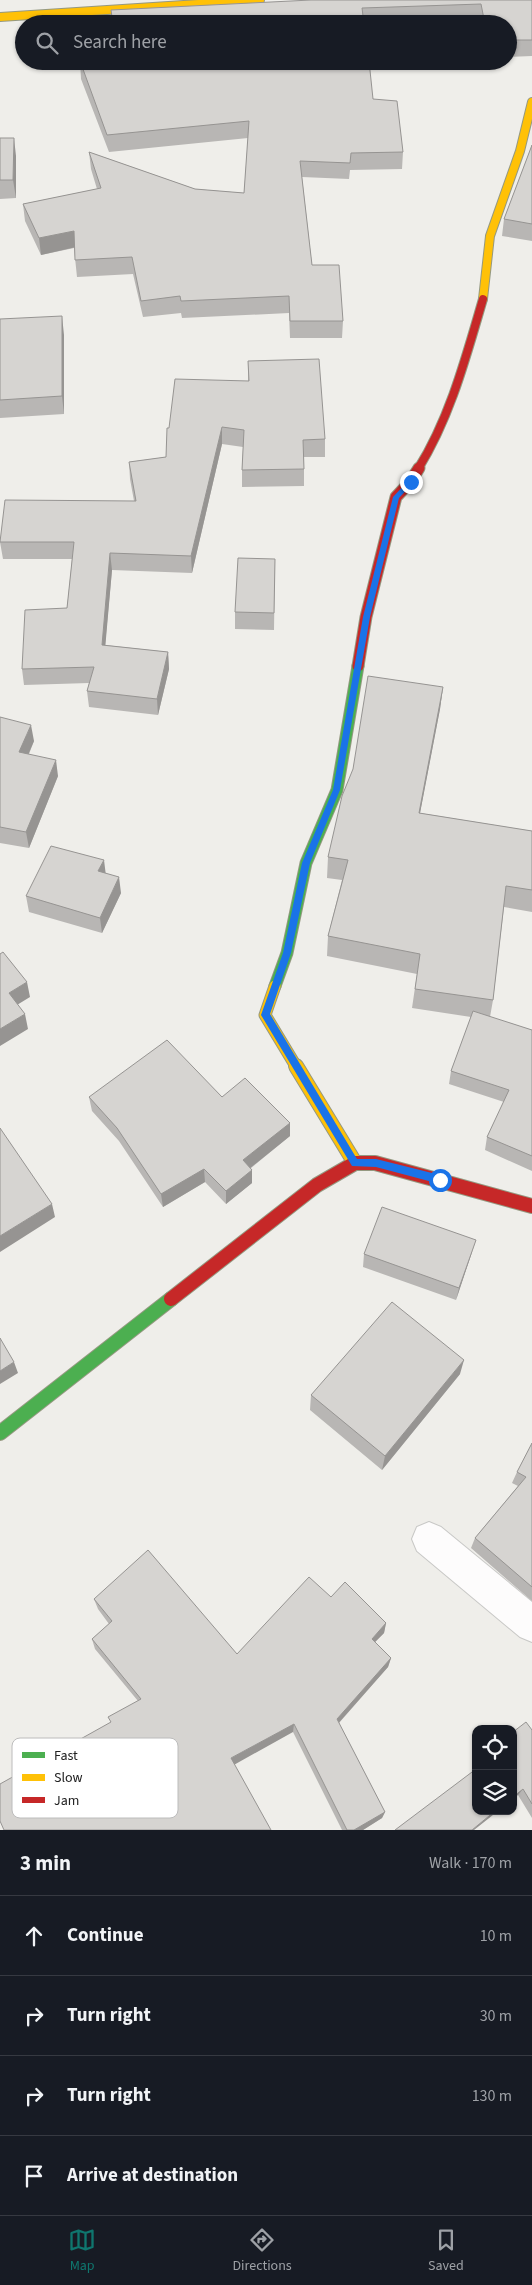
<!DOCTYPE html>
<meta charset="utf-8">
<style>
body{margin:0;font-family:"Source Sans 3",sans-serif;background:#20242c;color:#f1f3f6}
.controls{position:absolute;right:15px;bottom:15px;display:grid;overflow:hidden;border-radius:10px;box-shadow:0 1px 4px #0004}
.controls button{width:45px;height:45px;display:grid;place-items:center;padding:0;border:0;border-bottom:1px solid #363941;background:#171b24;color:#f1f3f6;font:25px sans-serif}
.stop{position:absolute;width:15px;height:15px;margin:-11px;border:4px solid #1a73e8;border-radius:50%;background:#fff}
.stop.end{background:#1a73e8;border-color:#fff;box-shadow:0 1px 5px #0008}
.list{margin:0;padding:0;list-style:none}
h2{display:flex;justify-content:space-between;align-items:center;height:65px;margin:0;padding:0 20px;font-size:21px}
h2 small{font-size:16px;font-weight:400;color:#9ea1a6}
.list li{display:grid;grid-template-columns:32px 1fr auto;gap:15px;align-items:center;box-sizing:border-box;height:80px;padding:0 20px;border-top:1px solid #363941}
.list b{display:block;font-size:19px;white-space:nowrap}
.list em{font-size:16px;font-style:normal;color:#9ea1a6}
.icon{flex:none;width:28px;height:28px;fill:none;stroke:currentColor;stroke-width:2;stroke-linecap:round;stroke-linejoin:round}
.map{position:relative;flex:none;width:532px;height:1830px;overflow:hidden}
.search{position:absolute;background:#171b24;box-shadow:0 1px 4px #0004;left:15px;right:15px;top:15px;height:55px;display:flex;align-items:center;gap:12px;box-sizing:border-box;padding:0 18px;border-radius:28px;color:#9ea1a6;font-size:19px}
.sheet{height:385px;background:#171b24}
nav{display:flex;justify-content:space-around;align-items:center;box-sizing:border-box;height:70px;border-top:1px solid #363941;background:#171b24;font-size:14px;color:#9ea1a6}
nav a{display:grid;justify-items:center;gap:2px}
nav .on{color:#0f766e}
.map>svg:first-child{display:block}
.lines{fill:none;stroke-linecap:round;stroke-linejoin:round}
.street-casing{stroke:#c8c8c6;stroke-width:2}
.fast-far1-casing{stroke:#959981;stroke-width:13}
.fast-casing{stroke:#959981;stroke-width:16}
.slow-far2-casing{stroke:#959981;stroke-width:10}
.slow-far1-casing{stroke:#959981;stroke-width:13}
.slow-casing{stroke:#959981;stroke-width:16}
.jam-far2-casing{stroke:#959981;stroke-width:10}
.jam-far1-casing{stroke:#959981;stroke-width:13}
.jam-casing{stroke:#959981;stroke-width:16}
.street{fill:#fdfcfc;fill-rule:evenodd}
.fast-far1{stroke:#4caf50;stroke-width:11}
.fast{stroke:#4caf50;stroke-width:14}
.slow-far2{stroke:#ffc107;stroke-width:8}
.slow-far1{stroke:#ffc107;stroke-width:11}
.slow{stroke:#ffc107;stroke-width:14}
.jam-far2{stroke:#c62828;stroke-width:8}
.jam-far1{stroke:#c62828;stroke-width:11}
.jam{stroke:#c62828;stroke-width:14}
.wall{fill:#b8b6b4}
.shaded-wall{fill:#969492}
.building{fill:#d6d4d1;stroke:#969492}
.route{fill:#1a73e8}
.key{fill:#fff;stroke:#bcbcbc;stroke-width:1}
.key-label{font-size:14px;fill:#212121}
</style>
<div class="map">
<svg width="532" height="1830" viewBox="0 0 532 1830">
<rect width="100%" height="100%" fill="#efeeea"/>
<g class="lines">
<!-- street casing -->
<g class="street-casing">
<path id="street" d="M429 1522 441 1527 532 1602V1642L520 1637 417 1551 412 1539 417 1527Z"/>
</g>
<!-- fast-far1 casing -->
<g class="fast-far1-casing">
<path id="fast-far1" d="M275 986 287 953 306 863 337 790 358 666"/>
</g>
<!-- fast casing -->
<g class="fast-casing">
<path id="fast" d="M0 1433 171 1299"/>
</g>
<!-- slow-far2 casing -->
<g class="slow-far2-casing">
<path id="slow-far2" d="M0 17 260 0
M483 299 490 236 520 151 532 102"/>
</g>
<!-- slow-far1 casing -->
<g class="slow-far1-casing">
<path id="slow-far1" d="M275 986 265 1015 297 1068"/>
</g>
<!-- slow casing -->
<g class="slow-casing">
<path id="slow" d="M296 1066 355 1163"/>
</g>
<!-- jam-far2 casing -->
<g class="jam-far2-casing">
<path id="jam-far2" d="M418 469C450 418 466 357 483 299"/>
</g>
<!-- jam-far1 casing -->
<g class="jam-far1-casing">
<path id="jam-far1" d="M358 666 366 617 396 497 411 481 419 468"/>
</g>
<!-- jam casing -->
<g class="jam-casing">
<path id="jam" d="M171 1299 317 1185 355 1163H375L532 1206"/>
</g>
<!-- street -->
<use href="#street" class="street"/>
<!-- fast-far1 -->
<use href="#fast-far1" class="fast-far1"/>
<!-- fast -->
<use href="#fast" class="fast"/>
<!-- slow-far2 -->
<use href="#slow-far2" class="slow-far2"/>
<!-- slow-far1 -->
<use href="#slow-far1" class="slow-far1"/>
<!-- slow -->
<use href="#slow" class="slow"/>
<!-- jam-far2 -->
<use href="#jam-far2" class="jam-far2"/>
<!-- jam-far1 -->
<use href="#jam-far1" class="jam-far1"/>
<!-- jam -->
<use href="#jam" class="jam"/>
</g>
<!-- wall -->
<path class="wall" d="M532 0V56L508 57V24H480L479 20 370 24H112L111 10Z
M80 61 373 99 403 152 402 169 350 170 349 179 302 177 312 265 343 321 342 338H290L289 313 182 318 181 313 143 317 133 274 77 277 74 248 41 255 25 221 23 204 97 189 91 169 89 152 195 189 244 193 248 138 109 152 81 79Z
M0 138 16 156V198L0 199Z
M532 145V241L502 236 504 219Z
M0 319 64 335V414L0 418Z
M248 361 325 439V457H304V486L242 487V470L243 447 222 444 192 573 112 570 105 645 168 652 169 669 158 715 89 707 87 691 89 683 24 685 22 669 67 608 72 559H3L0 542 134 501 130 479 129 462 166 457 169 428 248 381Z
M275 559 274 630 235 629V612Z
M443 687 440 709 420 813 532 831V912L504 907 493 1000 490 1017 532 1030V1171L485 1150 487 1137 504 1102 449 1084 451 1071 471 1017 412 1008 417 974 327 956 328 936 342 880 327 878 328 857Z
M0 717 34 741 29 754 58 776 29 848 0 843Z
M121 893 102 933 29 912 26 896Z
M89 1097H222L290 1123V1136L251 1168 252 1183 226 1204 205 1182 163 1207 119 1141 92 1111Z
M472 1252 456 1300 363 1267 364 1254Z
M460 1374 382 1470 310 1410 311 1395Z
M532 1443V1601L471 1548 475 1538 518 1486 512 1483 517 1472Z
M331 1597 386 1623 384 1633 375 1642 391 1658 388 1667 339 1723 385 1812 382 1818 363 1830H342L293 1732 111 1722 138 1701 95 1649 92 1639 109 1624 98 1609 94 1599 237 1654Z
M532 1730V1818L518 1795Z"/>
<!-- shaded-wall -->
<path class="shaded-wall" d="M14 138 16 156V198L13 180Z
M74 231 76 247 41 255 39 238Z
M62 316 64 335V414L62 396Z
M222 427V444L192 573 191 556Z
M110 553 112 570 104 661 102 645Z
M168 652 169 669 158 715 157 699Z
M443 687 440 709 416 834 419 813Z
M31 725 34 741 22 769 19 752Z
M56 760 58 776 29 848 26 832Z
M104 860 106 876 98 871Z
M119 877 121 893 102 933 100 918Z
M27 982 30 997 12 1008 9 993Z
M25 1014 28 1029 0 1046V1029Z
M290 1123V1136L244 1173 243 1160Z
M204 1169 205 1182 163 1207 161 1194Z
M252 1170V1183L226 1204V1191Z
M52 1204 55 1217 0 1252V1236Z
M476 1240 456 1300 459 1288Z
M464 1360 460 1374 382 1470 385 1456Z
M14 1362 18 1373 0 1384V1371Z
M386 1623 384 1633 369 1648 372 1639Z
M391 1658 388 1667 335 1727 337 1719Z
M294 1724 293 1732 232 1766 231 1758Z
M523 1789 518 1795 513 1799V1797Z
M495 1811H498L474 1830H472Z
M385 1812 382 1818 363 1830H354Z"/>
<!-- building -->
<path class="building" d="M311 0H532V40H508V24H485L481 4 362 8 364 24H113L111 10Z
M80 61H369L373 99 397 101 403 152 351 153 350 163 300 161 312 265H339L343 321H290L289 296 181 301 180 296 141 301 132 257 75 260 74 231 39 238 23 204 101 188 89 152 195 189 244 193 249 121 107 135Z
M0 138H14L13 180H0Z
M532 145V224L504 219Z
M62 316V396L0 400V319Z
M319 359 325 439 303 440 304 469 242 470 244 430 222 427 191 556 110 553 102 645 168 652 157 699 87 691 94 667 22 669 25 610 67 608 74 542H0L5 500 136 501 129 462 166 457 167 428H169L175 379 249 381 248 361Z
M238 558 275 559 274 613 235 612Z
M368 676 443 687 419 813 532 831V890L506 886 493 1000 415 989 420 954 328 936 348 860 328 857 342 796 353 769Z
M0 717 31 725 19 752 56 760 26 832 0 827Z
M51 846 104 860 98 871 119 877 100 918 26 896Z
M3 952 27 982 9 993 25 1014 0 1029V954Z
M473 1011 532 1030V1156L487 1137 509 1090 451 1071Z
M167 1040 222 1097 245 1078 290 1123 243 1160 252 1170 226 1191 204 1169 161 1194 117 1128 89 1097Z
M0 1128 52 1204 0 1236Z
M382 1207 476 1240 459 1288 364 1254Z
M392 1302 464 1360 385 1456 311 1395Z
M0 1338 14 1362 0 1371Z
M532 1443V1587L475 1538 526 1477 517 1472Z
M148 1550 237 1654 309 1577 331 1597 345 1582 386 1623 372 1639 391 1658 337 1719 385 1812 354 1830H347L294 1724 231 1758 271 1830H4L0 1821V1784L111 1722 108 1717 141 1699 92 1639 112 1621 94 1599Z
M526 1722 532 1730V1804L523 1789 513 1797V1732Z
M476 1769V1811H495L472 1830H395Z"/>
<!-- route -->
<path class="route" d="M409 480 414 482 399 498 370 617 340 790 310 863 291 953 270 1014 357 1159H376L440 1175 444 1180 440 1184 376 1167 352 1166 261 1015 283 953 302 863 333 790 363 617 393 497Z"/>
<!-- legend -->
<rect x="12" y="1738" width="166" height="80" rx="8" class="key"/>
<rect x="22" y="1752" width="23" height="6" fill="#4caf50"/>
<rect x="22" y="1774" width="23" height="7" fill="#ffc107"/>
<rect x="22" y="1797" width="23" height="6" fill="#c62828"/>
<g class="key-label">
<text x="54" y="1760">Fast</text>
<text x="54" y="1782">Slow</text>
<text x="54" y="1805">Jam</text>
</g>
</svg>
<div class="controls">
<button><svg class="icon" aria-label="locate" viewBox="0 0 24 24"><circle cx="12" cy="12" r="6"/><path d="M12 2v4M12 18v4M2 12h4M18 12h4"/></svg></button>
<button><svg class="icon" aria-label="layers" viewBox="0 0 24 24"><path d="M12 4l9 5-9 5-9-5zM3 14l9 5 9-5"/></svg></button>
</div>
<div class="stop" style="left:440px;top:1180px"></div>
<div class="stop end" style="left:411px;top:482px"></div>
<div class="search"><svg class="icon" aria-label="search" viewBox="0 0 24 24"><circle cx="10" cy="10" r="6"/><path d="M15 15l6 6"/></svg>Search here</div>
</div>
<section class="sheet">
<h2>3 min<small>Walk · 170 m</small></h2>
<ul class="list">
<li><svg class="icon" aria-label="ahead" viewBox="0 0 24 24"><path d="M12 20V5M6 11l6-6 6 6"/></svg><div><b>Continue</b></div><em>10 m</em></li>
<li><svg class="icon" aria-label="right" viewBox="0 0 24 24"><path d="M7 20v-9h11M14 6l5 5-5 5"/></svg><div><b>Turn right</b></div><em>30 m</em></li>
<li><svg class="icon" aria-label="right" viewBox="0 0 24 24"><path d="M7 20v-9h11M14 6l5 5-5 5"/></svg><div><b>Turn right</b></div><em>130 m</em></li>
<li><svg class="icon" aria-label="arrive" viewBox="0 0 24 24"><path d="M6 21V4h12l-3 4 3 4H6"/></svg><div><b>Arrive at destination</b></div></li>
</ul>
</section>
<nav>
<a class="on"><svg class="icon" aria-label="map" viewBox="0 0 24 24"><path d="M3 6l6-2 6 2 6-2v14l-6 2-6-2-6 2zM9 4v14M15 6v14"/></svg>Map</a>
<a><svg class="icon" aria-label="directions" viewBox="0 0 24 24"><path d="M12 3l9 9-9 9-9-9zM9 14v-3h6M13 9l2 2-2 2"/></svg>Directions</a>
<a><svg class="icon" aria-label="saved" viewBox="0 0 24 24"><path d="M7 4h10v16l-5-4-5 4z"/></svg>Saved</a>
</nav>
